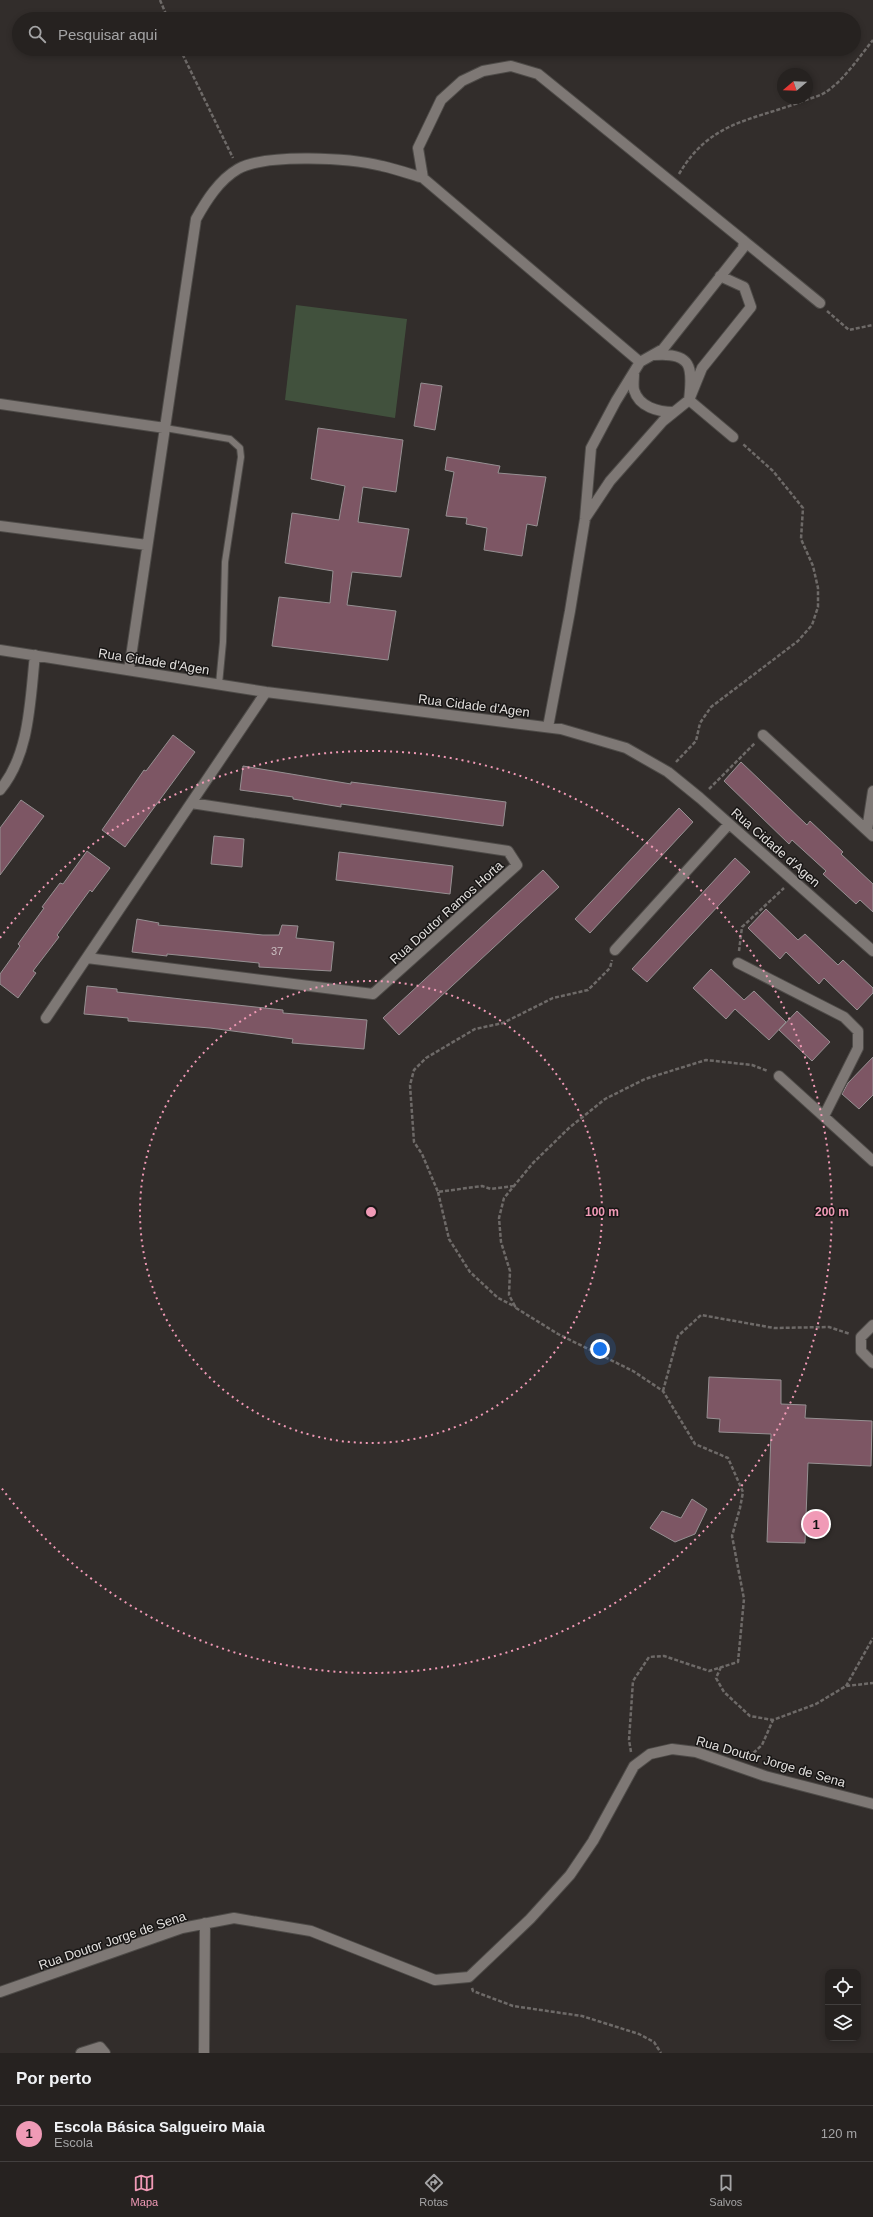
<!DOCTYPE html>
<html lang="pt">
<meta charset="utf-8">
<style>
body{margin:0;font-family:Arial,sans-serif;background:#322f2d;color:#f1f3f6}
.controls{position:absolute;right:12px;bottom:12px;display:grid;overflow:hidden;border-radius:8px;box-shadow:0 2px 6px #0003}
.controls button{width:36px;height:36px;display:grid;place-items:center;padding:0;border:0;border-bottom:1px solid #423f3e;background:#262220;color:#f1f3f6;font:20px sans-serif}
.compass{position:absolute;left:777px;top:68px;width:36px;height:36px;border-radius:50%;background:#262220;box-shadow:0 2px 6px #0003;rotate:251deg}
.you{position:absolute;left:600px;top:1349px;width:14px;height:14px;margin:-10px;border:3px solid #fff;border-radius:50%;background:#1a73e8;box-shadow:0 0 0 6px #1a73e833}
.badge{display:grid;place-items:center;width:26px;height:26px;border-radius:50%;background:#f09ab6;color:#111;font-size:13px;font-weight:700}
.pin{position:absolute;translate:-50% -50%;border:2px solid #fff;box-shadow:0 1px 4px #0006}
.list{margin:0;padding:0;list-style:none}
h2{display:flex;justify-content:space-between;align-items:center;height:52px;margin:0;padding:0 16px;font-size:17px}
h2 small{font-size:13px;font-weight:400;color:#a4a4a5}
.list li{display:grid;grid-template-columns:26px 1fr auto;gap:12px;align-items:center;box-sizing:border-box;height:56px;padding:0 16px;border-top:1px solid #423f3e}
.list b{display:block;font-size:15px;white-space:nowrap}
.list p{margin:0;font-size:13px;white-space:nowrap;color:#a4a4a5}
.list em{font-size:13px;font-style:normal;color:#a4a4a5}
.icon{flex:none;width:22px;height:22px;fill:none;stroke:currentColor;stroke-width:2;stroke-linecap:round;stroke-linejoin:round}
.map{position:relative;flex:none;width:873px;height:2053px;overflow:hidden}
.search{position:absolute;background:#262220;box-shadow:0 2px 6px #0003;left:12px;right:12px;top:12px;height:44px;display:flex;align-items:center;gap:10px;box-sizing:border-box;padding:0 14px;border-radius:22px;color:#a4a4a5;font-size:15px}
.sheet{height:108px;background:#262220}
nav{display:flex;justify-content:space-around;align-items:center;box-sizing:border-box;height:56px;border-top:1px solid #423f3e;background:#262220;font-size:11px;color:#a4a4a5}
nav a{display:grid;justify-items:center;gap:2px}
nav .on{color:#f09ab6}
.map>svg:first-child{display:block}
.green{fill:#41513d}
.building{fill:#7d5664;stroke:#969092}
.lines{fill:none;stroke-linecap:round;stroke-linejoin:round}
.lane-casing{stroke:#4e4b48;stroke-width:8}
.street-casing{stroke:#4e4b48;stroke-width:12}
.path{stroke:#6e6a68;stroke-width:2.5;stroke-dasharray:4 2;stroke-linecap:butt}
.lane{stroke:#7e7875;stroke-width:6}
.street{stroke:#7e7875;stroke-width:10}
.ring{fill:none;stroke:#f09ab6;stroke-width:2;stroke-dasharray:2 4}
.labels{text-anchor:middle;stroke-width:3;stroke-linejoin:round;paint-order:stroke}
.number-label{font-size:11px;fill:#cabec0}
.street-label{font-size:13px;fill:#e3e0de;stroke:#181615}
.centre{fill:#f09ab6;stroke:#181615;stroke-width:2}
.ring-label{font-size:12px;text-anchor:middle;font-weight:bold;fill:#f09ab6;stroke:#181615;stroke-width:3;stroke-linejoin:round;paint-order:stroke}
</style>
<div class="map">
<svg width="873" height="2053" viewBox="0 0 873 2053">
<rect width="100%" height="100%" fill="#322d2b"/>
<!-- green -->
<path class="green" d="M296 305 407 319 395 418 285 400Z"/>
<!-- building -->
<path class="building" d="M421 383 442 386 435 430 414 426Z
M318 428 403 440 396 492 363 487 358 522 409 529 401 577 352 572 347 605 396 611 388 660 272 646 279 597 330 603 333 571 285 563 292 513 339 520 345 486 311 479Z
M447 457 500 466 498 473 546 477 537 526 527 524 522 556 484 550 487 528 466 524 467 518 446 516 454 472 445 470Z
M173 735 195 752 125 847 102 830 144 770 146 771Z
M741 762 807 825 810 821 843 852 841 854 873 884V912L860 900 856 904 823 874 826 871 792 840 789 844 724 781Z
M243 766 351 784V782L506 802 503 826 341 804V807L293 799V797L240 790Z
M21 800 44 816 0 875V828Z
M679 808 693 822 590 933 575 919Z
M214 836 244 839 242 867 211 864Z
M87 851 110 868 92 892 90 890 57 935 59 937 33 971 36 973 18 998 0 984V974L20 946 18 944 44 908 42 907 60 883 63 884Z
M339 852 453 866 450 894 336 880Z
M735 858 750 872 647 982 632 969Z
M543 870 559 887 399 1035 383 1018Z
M766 909 798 940 805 934 838 965 843 960 873 988V993L857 1010 824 978 819 984 786 952 780 959 748 928Z
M137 919 159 923 158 925 263 935H279L282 925 298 926 296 938 334 942 331 971 259 967V963L167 954V956L132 952Z
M711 969 744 1000 754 991 786 1022 769 1040 735 1009 726 1019 693 988Z
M87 986 117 989V992L283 1010V1013L367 1020 364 1049 292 1043 293 1039 210 1028 128 1021V1018L84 1014Z
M797 1011 830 1042 812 1061 779 1030Z
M873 1057V1095L859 1109 842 1094 848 1083Z
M709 1377 781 1380V1404L806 1405 805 1418 872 1421 871 1466 808 1463 805 1543 767 1542 771 1434 719 1432 720 1419 707 1418Z
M692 1499 707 1509 695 1534 675 1542 650 1528 662 1511 681 1518Z"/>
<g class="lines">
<!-- lane casing -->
<g class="lane-casing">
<path id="lane" d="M165 428 230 439 240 448 241 457 225 562 223 642 219 684"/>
</g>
<!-- street casing -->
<g class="street-casing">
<path id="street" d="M744 241 820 303
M654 355C692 352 693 367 689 400L733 437
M634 374C634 378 633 385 634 390 639 407 658 412 674 412
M0 404 165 428
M586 517 610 481 663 421 689 400 702 368 751 307 744 287 720 276
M0 526 147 545
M0 650 266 692 561 729 626 748 668 772 700 798 873 951
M129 670 196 219C206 201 219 180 238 169 267 153 350 158 382 166 396 169 410 174 423 178L640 362 663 349 743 248 744 241 538 74 511 66 483 71 462 81 441 100 418 148 423 178
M548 727 570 611 585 519 591 448 616 401 640 362
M763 735 873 836
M0 790C30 754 30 700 35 655
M867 830 873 791
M615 950 729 824
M87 958 373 994 517 865 508 851 191 803
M738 963 844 1017 858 1031V1048L824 1116
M46 1018 266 692
M779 1076 873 1161
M873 1325 861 1337V1351L873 1363
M0 1992 182 1928 234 1918 311 1931 435 1980 469 1977 530 1919 570 1875 593 1841 634 1766 650 1754 672 1749 696 1752 765 1776 873 1804
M81 2053 100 2047 105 2053
M204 2053 205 1923"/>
</g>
<!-- path -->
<path class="path" d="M160 0 168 19
M180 49 233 158
M679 174C709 123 748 121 798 103 807 99 818 97 826 92 845 79 859 57 873 40
M827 311 849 330 873 325
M676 762 696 741 700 723 711 707 798 641 812 625 818 607V588L813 566 801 539 803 508 773 471 743 444
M709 789 755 743
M739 951 742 927 784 888
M514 1186 491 1189 482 1186 438 1192 422 1154 414 1142 410 1085 414 1070 426 1058 475 1029 503 1023 553 998 588 990 610 968 612 960
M438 1192 449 1239 470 1272 498 1298 516 1307
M663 1391 678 1336 701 1315 774 1328 829 1327 850 1334
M721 1667 716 1678 724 1692 750 1716 773 1720 816 1704 846 1686 873 1683
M846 1686 873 1638
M631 1752 629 1740 633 1681 649 1657 664 1656 709 1671 738 1662 744 1599 732 1536 740 1508 743 1492 728 1458 695 1444 663 1391 633 1371 558 1334 516 1308 509 1295 510 1271 501 1242 499 1218 504 1198 533 1163 569 1128 605 1099 645 1079 706 1060 752 1065 768 1071
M749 1757 762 1745 773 1720
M472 1988 473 1991 513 2006 582 2016 639 2034 654 2042 661 2053"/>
<!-- lane -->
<use href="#lane" class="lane"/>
<!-- street -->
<use href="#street" class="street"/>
</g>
<!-- distance rings -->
<g class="ring">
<circle cx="371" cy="1212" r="231"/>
<path d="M0 938A461 461 0 1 1 0 1486"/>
</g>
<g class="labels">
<!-- number labels -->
<g class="number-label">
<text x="277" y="955">37</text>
</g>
<!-- street labels -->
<g class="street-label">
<text transform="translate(154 661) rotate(9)" y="5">Rua Cidade d'Agen</text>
<text transform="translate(474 705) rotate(7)" y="5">Rua Cidade d'Agen</text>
<text transform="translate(776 847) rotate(41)" y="5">Rua Cidade d'Agen</text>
<text transform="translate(446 912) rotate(-42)" y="5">Rua Doutor Ramos Horta</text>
<text transform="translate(771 1761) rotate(16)" y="5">Rua Doutor Jorge de Sena</text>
<text transform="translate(112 1940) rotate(-19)" y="5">Rua Doutor Jorge de Sena</text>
</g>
</g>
<circle cx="371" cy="1212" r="6" class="centre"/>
<g class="ring-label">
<text x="602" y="1216">100 m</text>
<text x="832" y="1216">200 m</text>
</g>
</svg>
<div class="controls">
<button><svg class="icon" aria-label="locate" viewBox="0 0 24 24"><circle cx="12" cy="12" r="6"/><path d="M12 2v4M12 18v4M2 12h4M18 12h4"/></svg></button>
<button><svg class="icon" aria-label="layers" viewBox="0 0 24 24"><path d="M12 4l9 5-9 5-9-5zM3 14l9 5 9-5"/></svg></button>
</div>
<svg class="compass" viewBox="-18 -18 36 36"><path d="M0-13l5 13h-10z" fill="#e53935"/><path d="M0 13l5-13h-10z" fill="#a4a4a5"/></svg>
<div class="you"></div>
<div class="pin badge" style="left:816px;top:1524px">1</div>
<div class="search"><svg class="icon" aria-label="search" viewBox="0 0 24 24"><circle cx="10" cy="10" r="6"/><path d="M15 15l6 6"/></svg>Pesquisar aqui</div>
</div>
<section class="sheet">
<h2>Por perto<small></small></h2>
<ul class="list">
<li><span class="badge">1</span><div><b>Escola Básica Salgueiro Maia</b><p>Escola</p></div><em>120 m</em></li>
</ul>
</section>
<nav>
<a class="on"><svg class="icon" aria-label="map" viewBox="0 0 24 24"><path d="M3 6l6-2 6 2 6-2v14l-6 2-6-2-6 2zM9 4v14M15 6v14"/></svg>Mapa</a>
<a><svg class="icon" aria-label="directions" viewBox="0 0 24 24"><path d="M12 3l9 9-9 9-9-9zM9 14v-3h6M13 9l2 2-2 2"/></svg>Rotas</a>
<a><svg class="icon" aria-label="saved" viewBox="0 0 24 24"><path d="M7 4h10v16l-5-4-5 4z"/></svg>Salvos</a>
</nav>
